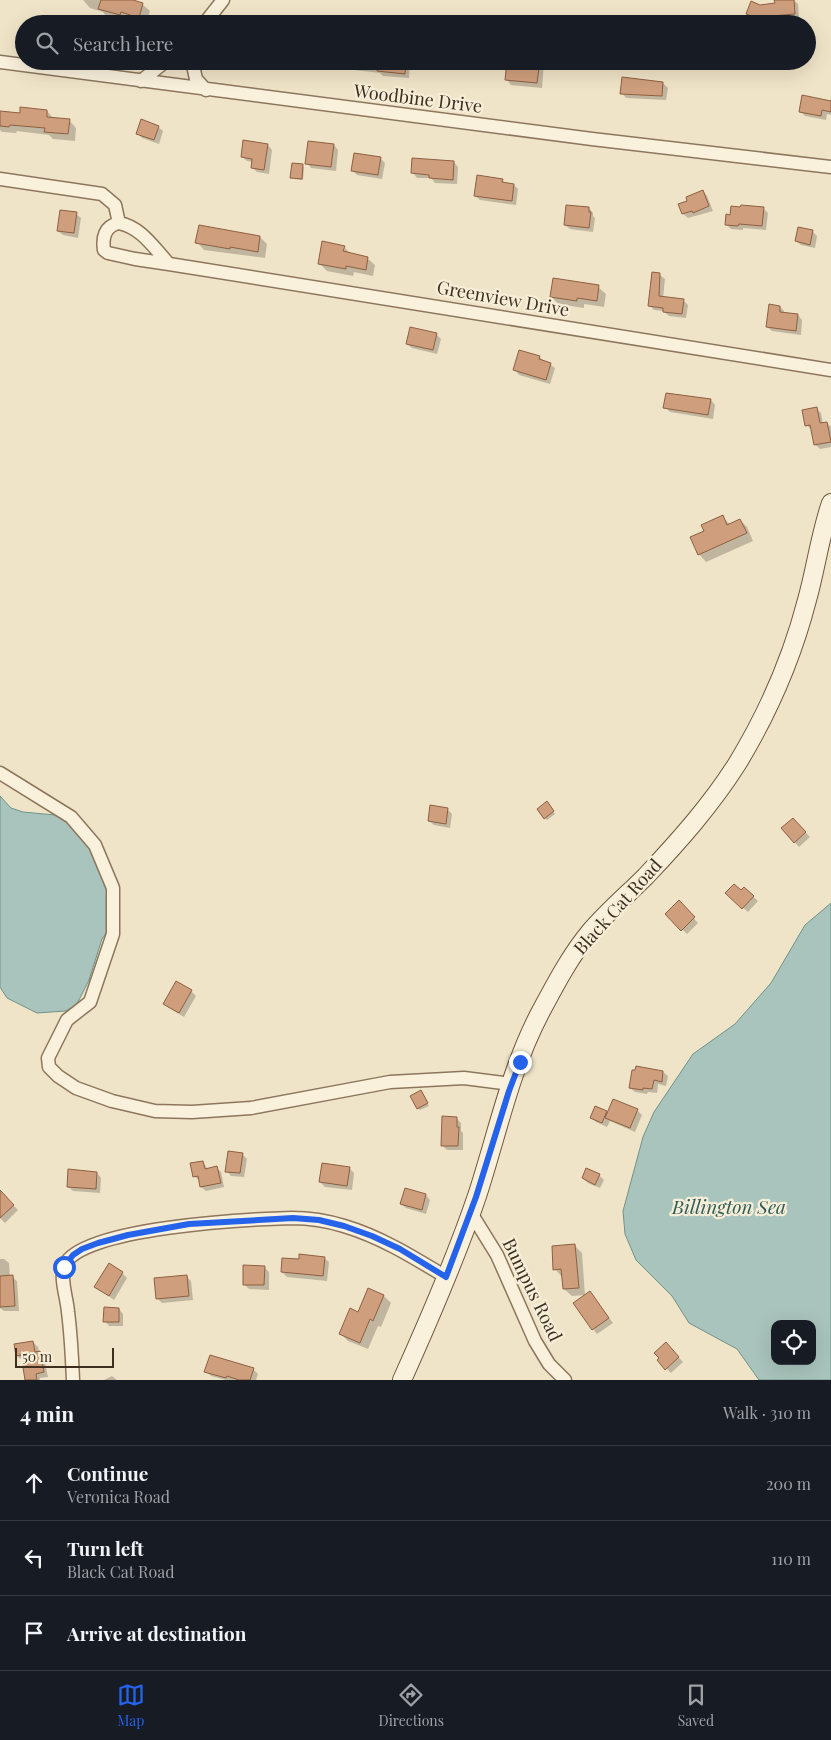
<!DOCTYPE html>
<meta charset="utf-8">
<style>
body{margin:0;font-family:"Playfair Display",serif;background:#20242c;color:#f1f3f6}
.controls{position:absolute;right:15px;bottom:15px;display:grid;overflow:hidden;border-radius:10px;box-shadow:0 5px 20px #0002}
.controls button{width:45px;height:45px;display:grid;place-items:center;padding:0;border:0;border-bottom:1px solid #363941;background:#171b24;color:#f1f3f6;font:25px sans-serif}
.scale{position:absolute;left:15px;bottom:12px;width:99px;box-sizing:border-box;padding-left:5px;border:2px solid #3d2e20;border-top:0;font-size:14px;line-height:18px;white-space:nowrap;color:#3d2e20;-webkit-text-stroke:4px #f7eed8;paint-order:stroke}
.stop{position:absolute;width:15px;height:15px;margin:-11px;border:4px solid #2563eb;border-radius:50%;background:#fff}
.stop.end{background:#2563eb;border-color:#fff;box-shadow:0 1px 5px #0008}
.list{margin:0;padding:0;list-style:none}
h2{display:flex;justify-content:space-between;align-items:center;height:65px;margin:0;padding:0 20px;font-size:21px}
h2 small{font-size:16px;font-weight:400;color:#9ea1a6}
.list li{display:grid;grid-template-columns:32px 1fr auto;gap:15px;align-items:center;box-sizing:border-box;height:75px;padding:0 20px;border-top:1px solid #363941}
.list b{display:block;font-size:19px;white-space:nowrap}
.list p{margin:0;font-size:16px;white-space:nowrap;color:#9ea1a6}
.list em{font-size:16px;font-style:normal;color:#9ea1a6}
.icon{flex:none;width:28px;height:28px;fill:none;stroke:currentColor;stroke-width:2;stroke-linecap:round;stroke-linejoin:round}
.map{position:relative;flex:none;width:831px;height:1380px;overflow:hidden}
.search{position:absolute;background:#171b24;box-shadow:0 5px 20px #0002;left:15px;right:15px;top:15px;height:55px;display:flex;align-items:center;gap:12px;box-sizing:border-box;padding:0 18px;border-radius:28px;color:#9ea1a6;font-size:19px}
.sheet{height:290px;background:#171b24}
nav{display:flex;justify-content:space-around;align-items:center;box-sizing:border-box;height:70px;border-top:1px solid #363941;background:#171b24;font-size:14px;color:#9ea1a6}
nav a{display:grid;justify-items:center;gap:2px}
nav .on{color:#2563eb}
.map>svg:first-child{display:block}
.water{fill:#a9c4bc;stroke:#6f938a;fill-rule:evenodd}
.shadow{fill:#0003}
.building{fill:#cf9f7d;stroke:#8d5f41}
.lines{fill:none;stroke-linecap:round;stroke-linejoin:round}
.street-casing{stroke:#8d765c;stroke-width:15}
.secondary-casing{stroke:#6f573f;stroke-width:20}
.street{stroke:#faf1dc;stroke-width:12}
.secondary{stroke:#faf1dc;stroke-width:18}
.route{stroke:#2563eb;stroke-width:6}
.labels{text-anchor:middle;stroke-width:4.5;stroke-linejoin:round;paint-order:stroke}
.street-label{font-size:18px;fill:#3d2e20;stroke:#f7eed8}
.water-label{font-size:19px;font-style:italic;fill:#2f5d5a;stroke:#f7eed8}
</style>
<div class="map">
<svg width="831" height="1380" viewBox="0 0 831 1380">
<rect width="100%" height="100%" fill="#f0e4c8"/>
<!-- water -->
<path class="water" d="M0 796 11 808 23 812 55 815 76 827 104 870 109 897V929L102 939 89 980 77 1004 66 1011 37 1013 7 998 0 987Z
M831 903V1380H759L737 1349 689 1323 672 1296 636 1260 625 1234 623 1211 643 1137 654 1112 693 1054 735 1024 771 983 805 925ZM775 1324H812V1361H775Z"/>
<!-- shadow -->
<path class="shadow" d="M83 0H128L142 4 150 11 146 24 128 19V22L106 16 103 12 90 8Z
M787 0H794L798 4 799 18 765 21 764 23 752 19 748 14 760 6 776 4Z
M337 61H410L409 78 383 76 380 73 354 70 349 64 339 63Z
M530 61 544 62 542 88 511 85 507 80Z
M663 83 668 88 666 100 626 98 622 93Z
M831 98V115L827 114 826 120 805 116 801 112 830 102Z
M47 111 54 119 69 120 76 128 75 141 53 139 49 135 17 131 16 133 2 132 0 130V112L21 114Z
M158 127 163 131 159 144 142 138 137 133Z
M268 145 272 150 269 174 257 172 252 167 253 162 247 161 242 157Z
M334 145 338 150 336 171 311 168 307 163Z
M380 158 385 163 382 179 357 175 353 171Z
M454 162 458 167 457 184 435 183 431 178H417L413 173Z
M302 165 304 167 303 180 294 179 292 177Z
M502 180 506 184 514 185 518 189 516 205 480 200 475 196Z
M703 191 707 196 713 211 688 218 683 214 680 205 689 201Z
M589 208 593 213V216L595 218 593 232 570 229 565 225Z
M763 208 768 213 766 230 743 228V230L731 229 726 224Z
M76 214 81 218 78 238 63 235 58 231Z
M813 232 817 236 815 248 801 245 796 241Z
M260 237 267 244 265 258 204 250 197 242Z
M344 247 351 254 367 258 375 265 373 276 354 272 353 276 327 271 319 263Z
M660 275 665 279 663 298 683 300 688 305 686 318 669 316 663 311 654 310 649 305Z
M598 287 606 294 604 307 584 304V308L558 304 551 296Z
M780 307 784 311V314L798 315 802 320 801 335 772 331 767 327Z
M436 334 441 339 437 354 412 348 407 344Z
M539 357 555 368 550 384 519 375 515 370Z
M711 400 715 405 713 419 670 412 665 407Z
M816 408 821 413 823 424 827 423 831 427V447L820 449 815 444 812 430 806 425Z
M722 517 730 524 740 520 747 527 753 541 706 562 699 554 706 532Z
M549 805 555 814 547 820 545 818Z
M447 809 452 814 450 828 434 825 429 821Z
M793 819 810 837 799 847 783 829Z
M744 888 758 901 748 912 727 893 741 892Z
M679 902 698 923 687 934 667 914Z
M191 991 196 996 184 1017 169 1008 164 1004Z
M663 1072 668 1076 666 1086 658 1084 657 1093 648 1092 647 1094 635 1092 630 1088Z
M422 1094 429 1106 420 1110 418 1108Z
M637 1110 642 1115 635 1132 610 1121 607 1127 596 1122 592 1118 607 1112 609 1114Z
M456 1118 461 1123V1131L463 1133V1150H447L442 1145Z
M242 1154 247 1159 244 1177 231 1176 227 1171Z
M203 1162 208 1170 217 1168 221 1172 224 1187 206 1191 201 1187 200 1181 194 1176Z
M350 1169 354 1173 352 1190 325 1187 320 1182Z
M97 1173 101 1178 100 1193 73 1191 68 1186Z
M599 1175 604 1180 600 1188 588 1183 583 1178Z
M0 1192 18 1210 5 1223 0 1218Z
M426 1195 430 1200 426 1214 406 1208 401 1204Z
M574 1245 582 1253 585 1295 572 1296 564 1289 562 1277 555 1269Z
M324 1258 329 1262 327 1281 287 1277 282 1272 300 1261Z
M0 1259H4L9 1263 10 1277H12L17 1281 19 1311H4L0 1308Z
M264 1267 269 1272V1290L249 1289 244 1284Z
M122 1273 127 1278 114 1300 96 1287Z
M186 1276 191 1281 193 1300 162 1303 157 1298Z
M590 1292 613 1323 597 1334 593 1329Z
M384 1296 391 1303 381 1327 378 1326 368 1349 348 1341 341 1334 358 1313Z
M119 1309 123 1314V1326H109L105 1321Z
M33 1342 38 1347 39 1352 44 1357 48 1377 40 1378V1380H27L22 1360 17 1356Z
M666 1344 683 1362 671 1373 659 1361Z
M253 1369 258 1374 256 1380H226L211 1376 206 1371Z
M112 1376 117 1380H104Z"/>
<!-- building -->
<path class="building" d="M101 0H133L143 3 139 18 121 12 120 15 98 9Z
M774 0H794L795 14 760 17 759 19 746 14 751 1 760 5 775 3Z
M378 61H406L405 74 377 71Z
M507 61H540L537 83 505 80Z
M622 77 663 82 662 96 620 94Z
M802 95 831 101V112L822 110 821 116 799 112Z
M20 107 47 110V117L70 119 68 134 44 132 45 128 10 125 9 127 0 126V111L20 113Z
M141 119 159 126 154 140 136 134Z
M243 140 268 144 264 170 251 168 252 159 241 157Z
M308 141 334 144 331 167 305 164Z
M354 153 381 157 378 175 351 171Z
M412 158 454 161 453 180 429 178V175L411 173Z
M292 163 303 164 302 179 290 178Z
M477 175 503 179 502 182 514 184 512 201 474 196Z
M703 190 709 206 693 213 692 211 682 214 678 204 687 201 686 197Z
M566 205 589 207V212H591L589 228 564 225Z
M741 205 764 207 762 226 739 224 738 226 725 225 726 214 730 215 731 206 740 207Z
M60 210 77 212 74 233 57 231Z
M199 225 260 236 258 252 230 247V249L195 243Z
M798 227 813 230 810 245 795 241Z
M322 241 345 246 343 251 368 257 366 270 346 266V269L318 264Z
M652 272 660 273 659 296 684 299 682 314 663 312V308L648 306Z
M553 278 599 285 597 301 577 298V301L550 297Z
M769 304 780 306V312L798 314 796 331 766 327Z
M410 327 437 333 433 350 406 344Z
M519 350 540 356 539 359 551 363 546 380 513 370Z
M666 393 711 399 708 415 663 408Z
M817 407 820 423 827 422 831 442 814 445 810 425 805 426 802 410Z
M723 515 727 525 740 519 747 533 698 555 690 537 704 531 701 525Z
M547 801 554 811 544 819 537 809Z
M430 805 448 808 446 824 428 821Z
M793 818 806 832 794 843 781 828Z
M734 884 741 890 744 887 754 896 742 909 725 893Z
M679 900 695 917 681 931 665 914Z
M176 981 192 990 179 1013 163 1004Z
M636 1066 663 1071 662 1082 654 1080 652 1089 643 1088V1090L629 1088 632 1070H635Z
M421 1090 428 1103 417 1109 410 1096Z
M613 1099 638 1109 630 1128 605 1118Z
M595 1106 607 1111 602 1123 590 1118Z
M442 1116 457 1117V1127H459L458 1146H441Z
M228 1151 243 1153 240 1173 225 1172Z
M203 1161 205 1169 217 1166 221 1183 200 1187 198 1176 193 1177 190 1163Z
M322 1163 350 1167 347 1186 319 1182Z
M586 1168 600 1174 595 1185 582 1178Z
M68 1169 97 1172 96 1189 67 1187Z
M405 1188 426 1194 422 1210 400 1204Z
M0 1190 14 1205 0 1218Z
M575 1244 579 1288 563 1289 561 1269 553 1270 552 1246Z
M299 1254 325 1257 323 1276 281 1272 282 1258 299 1259Z
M109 1263 123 1272 109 1296 94 1287Z
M243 1265 265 1266 264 1285H243Z
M13 1275 15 1306 0 1307V1276Z
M187 1275 189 1296 156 1299 154 1278Z
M368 1288 384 1295 373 1321 370 1319 360 1343 339 1334 350 1308 358 1312Z
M590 1291 609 1318 592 1330 573 1303Z
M104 1307 119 1308V1322H103Z
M33 1341 35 1352 40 1351 44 1372 36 1374 37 1380H25L21 1355 16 1356 14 1344Z
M666 1342 679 1357 665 1370 657 1360 659 1358 654 1353Z
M210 1355 254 1368 250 1380H239L227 1376 226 1378 204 1372Z"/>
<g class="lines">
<!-- street casing -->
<g class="street-casing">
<path id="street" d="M204 24 223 0
M192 61 196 79 206 90
M0 62 592 139 831 167
M141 81 166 61
M0 179 102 194 115 205 119 223C141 227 154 248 169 264L831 370
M119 223C105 226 102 237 104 250L108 253 135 259 169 264
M0 773 71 817 95 845 113 888V934L90 1002 67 1020 48 1058 49 1067 58 1076 76 1088 112 1101 155 1111 192 1112 251 1108 390 1082 464 1078 511 1084
M471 1213 497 1255 535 1341 549 1364 565 1380
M73 1380C72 1357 71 1335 68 1312 67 1298 60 1280 64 1267 75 1227 254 1219 292 1218 309 1218 328 1221 344 1226 381 1237 413 1257 446 1277"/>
</g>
<!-- secondary casing -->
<g class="secondary-casing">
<path id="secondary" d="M402 1380C429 1320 456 1258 477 1196 497 1135 510 1070 540 1013 555 985 570 956 590 932 607 912 627 895 646 876 679 841 711 805 737 764 768 713 792 658 807 600 816 568 820 535 831 503"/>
</g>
<!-- street -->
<use href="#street" class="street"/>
<!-- secondary -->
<use href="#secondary" class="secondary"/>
</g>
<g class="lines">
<!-- route -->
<path class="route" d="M64 1267 73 1255 82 1249 98 1243 128 1235 189 1224 293 1218 319 1220 344 1226 372 1236 400 1249 446 1277 476 1197 509 1091 520 1062"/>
</g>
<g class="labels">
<!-- street labels -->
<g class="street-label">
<text transform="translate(418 99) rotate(7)" y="6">Woodbine Drive</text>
<text transform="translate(503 299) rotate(10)" y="6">Greenview Drive</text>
<text transform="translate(618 907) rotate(-48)" y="6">Black Cat Road</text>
<text transform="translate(532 1290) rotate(64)" y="6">Bumpus Road</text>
</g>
<!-- water labels -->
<g class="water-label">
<text x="729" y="1214">Billington Sea</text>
</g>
</g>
</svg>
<div class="controls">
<button><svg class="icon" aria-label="locate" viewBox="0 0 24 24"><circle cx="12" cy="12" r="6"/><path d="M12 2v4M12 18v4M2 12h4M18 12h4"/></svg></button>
</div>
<div class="scale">50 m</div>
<div class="stop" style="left:64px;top:1267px"></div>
<div class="stop end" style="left:520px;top:1062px"></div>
<div class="search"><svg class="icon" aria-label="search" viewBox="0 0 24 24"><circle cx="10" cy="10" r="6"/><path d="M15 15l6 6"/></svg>Search here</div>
</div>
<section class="sheet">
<h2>4 min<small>Walk · 310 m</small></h2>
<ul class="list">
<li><svg class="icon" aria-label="ahead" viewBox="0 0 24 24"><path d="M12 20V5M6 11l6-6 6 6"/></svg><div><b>Continue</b><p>Veronica Road</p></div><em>200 m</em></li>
<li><svg class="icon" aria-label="left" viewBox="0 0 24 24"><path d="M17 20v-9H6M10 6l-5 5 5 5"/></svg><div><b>Turn left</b><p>Black Cat Road</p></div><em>110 m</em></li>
<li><svg class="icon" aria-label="arrive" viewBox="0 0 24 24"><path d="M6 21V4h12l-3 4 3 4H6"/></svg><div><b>Arrive at destination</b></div></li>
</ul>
</section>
<nav>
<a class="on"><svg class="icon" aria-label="map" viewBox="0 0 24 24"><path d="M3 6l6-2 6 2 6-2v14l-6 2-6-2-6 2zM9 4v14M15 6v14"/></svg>Map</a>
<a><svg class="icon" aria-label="directions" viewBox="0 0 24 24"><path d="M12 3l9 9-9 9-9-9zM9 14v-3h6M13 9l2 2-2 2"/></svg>Directions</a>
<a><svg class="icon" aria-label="saved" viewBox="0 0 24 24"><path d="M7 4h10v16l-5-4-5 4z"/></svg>Saved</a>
</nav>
